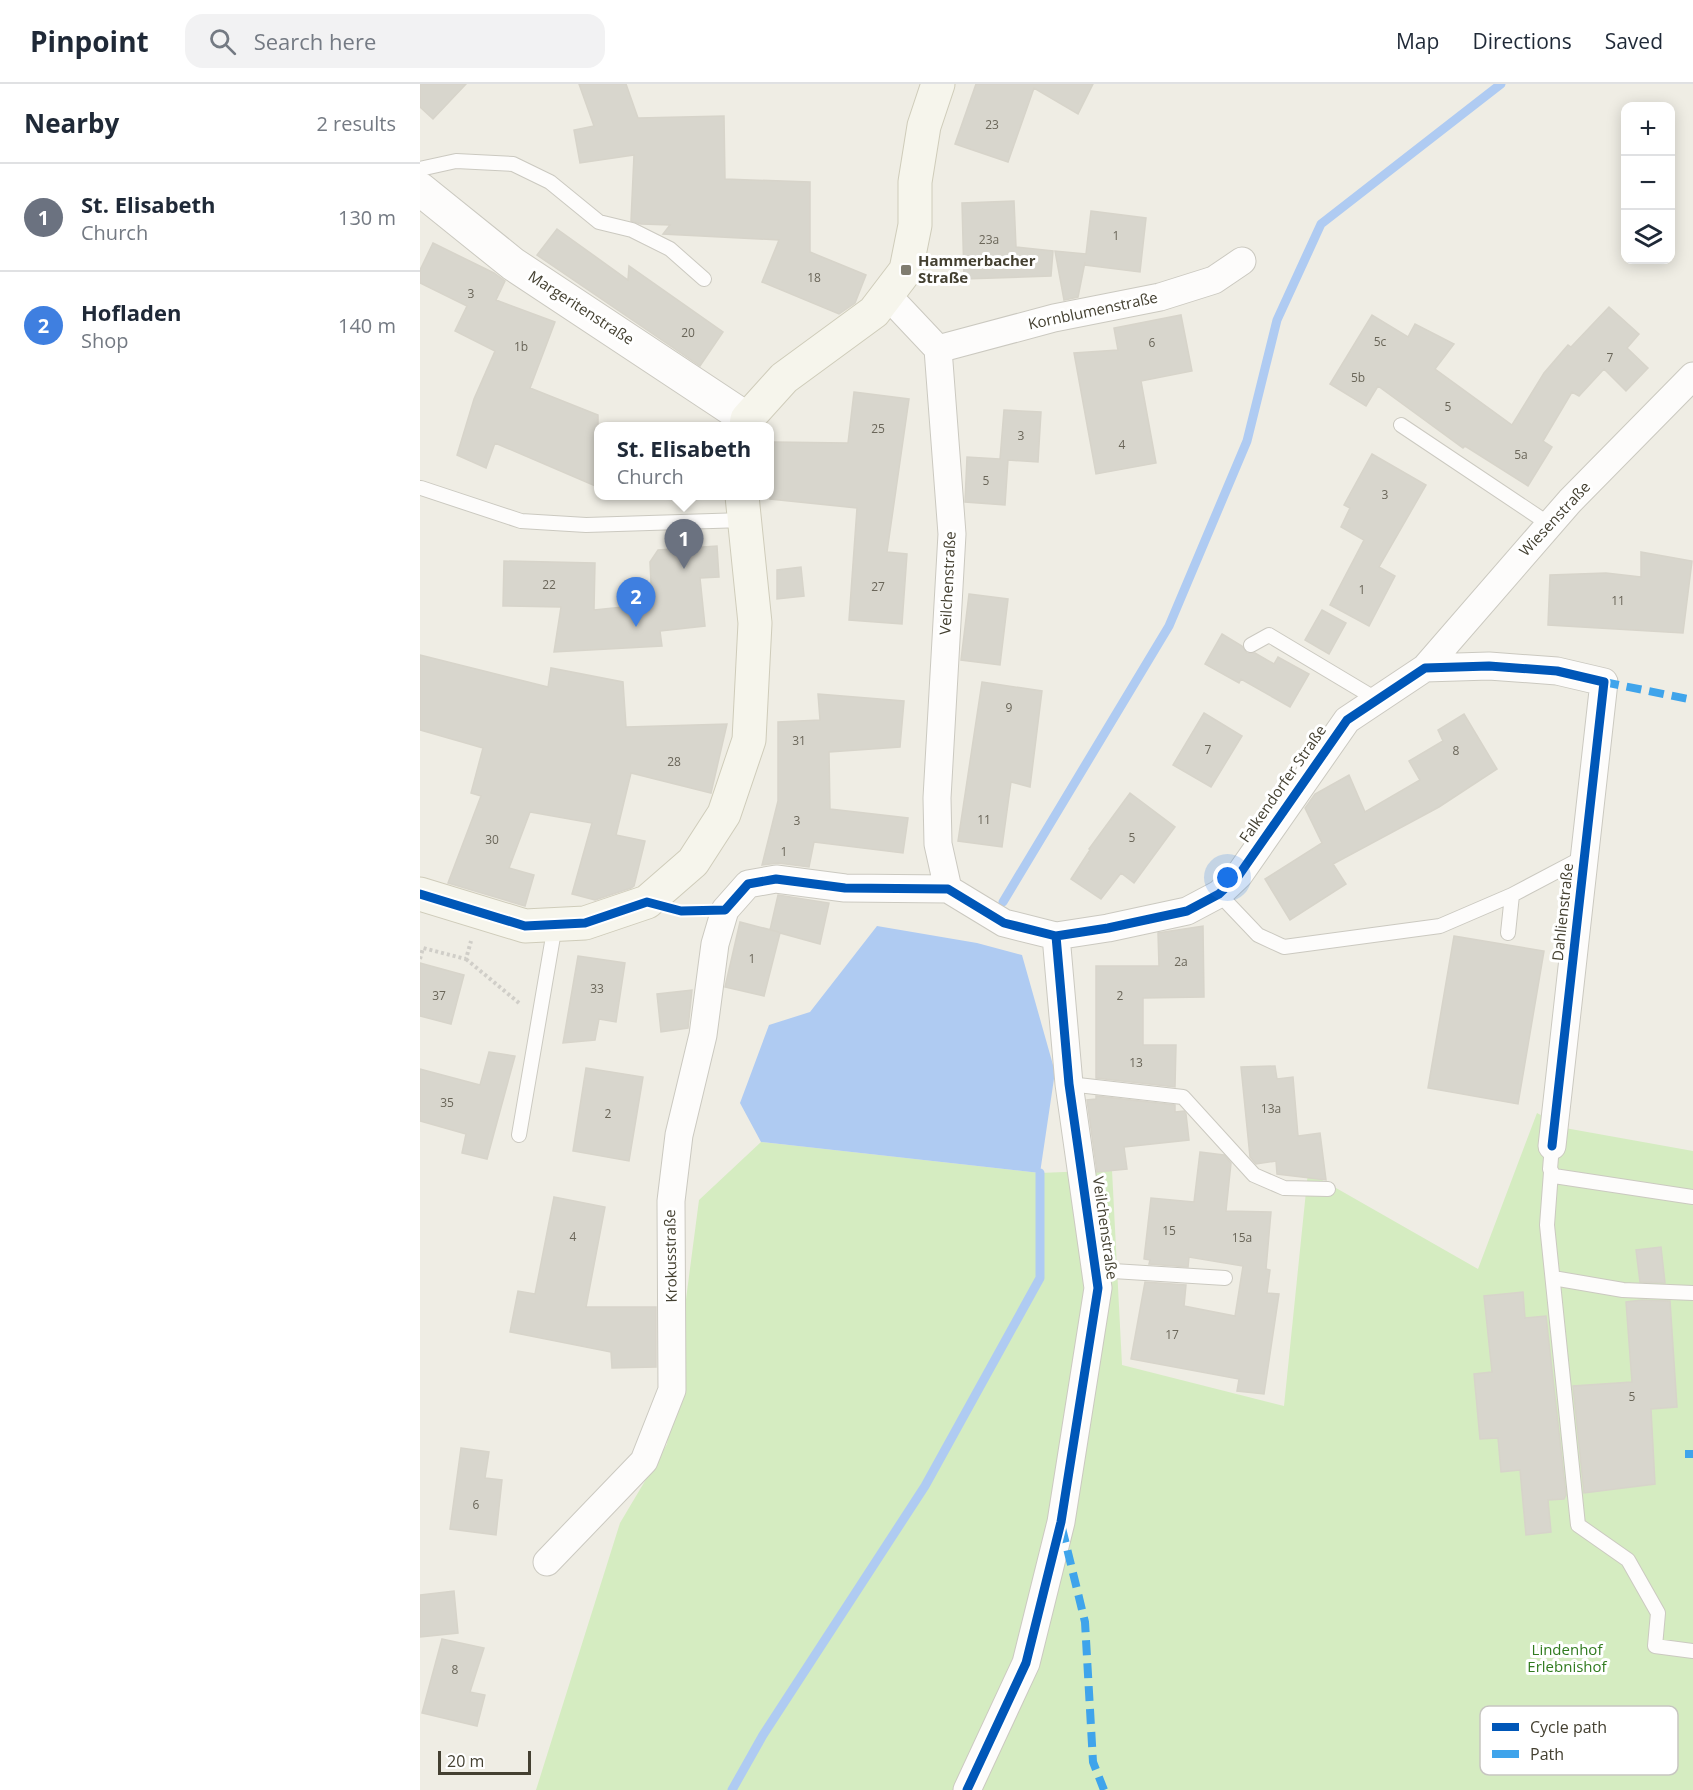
<!DOCTYPE html>
<meta charset="utf-8">
<style>
body{margin:0;font-family:"Open Sans",sans-serif;background:#f2f2f3;color:#1f2937}
.controls{position:absolute;right:18px;top:18px;display:grid;overflow:hidden;border-radius:12px;box-shadow:0 3px 15px #0003}
.controls button{width:54px;height:54px;display:grid;place-items:center;padding:0;border:0;border-bottom:2px solid #e0e1e3;background:#fff;color:#1f2937;font:30px sans-serif}
.scale{position:absolute;left:18px;bottom:15px;width:93px;box-sizing:border-box;padding-left:6px;border:3px solid #444031;border-top:0;font-size:16px;line-height:21px;white-space:nowrap;color:#444031;-webkit-text-stroke:4px #fff;paint-order:stroke}
.you{position:absolute;left:808px;top:794px;width:21px;height:21px;margin:-15px;border:4px solid #fff;border-radius:50%;background:#1a73e8;box-shadow:0 0 0 9px #1a73e833}
.badge{display:grid;place-items:center;width:39px;height:39px;border-radius:50%;background:#807d70;color:#fff;font-size:20px;font-weight:700}
.pin{position:absolute;translate:-50% -50px;filter:drop-shadow(0 2px 3px #0008)}
.pin::after{content:'';position:absolute;top:32px;width:21px;height:18px;background:inherit;clip-path:polygon(0 0,100% 0,50% 100%)}
.popup{position:absolute;left:174px;top:338px;width:180px;height:78px;box-sizing:border-box;display:grid;place-content:center;border-radius:12px;background:#fff;filter:drop-shadow(0 2px 4px #0005);font-size:20px;white-space:nowrap;color:#747a83}
.popup b{font-size:22px;color:#1f2937}
.popup::after{content:'';position:absolute;left:50%;top:100%;margin-left:-12px;border:12px solid transparent;border-top-color:#fff}
.list{margin:0;padding:0;list-style:none}
h2{display:flex;justify-content:space-between;align-items:center;height:78px;margin:0;padding:0 24px;font-size:26px}
h2 small{font-size:20px;font-weight:400;color:#747a83}
.list li{display:grid;grid-template-columns:39px 1fr auto;gap:18px;align-items:center;box-sizing:border-box;height:108px;padding:0 24px;border-top:2px solid #e0e1e3}
.list b{display:block;font-size:22px;white-space:nowrap}
.list p{margin:0;font-size:20px;white-space:nowrap;color:#747a83}
.list em{font-size:20px;font-style:normal;color:#747a83}
.icon{flex:none;width:33px;height:33px;fill:none;stroke:currentColor;stroke-width:2;stroke-linecap:round;stroke-linejoin:round}
.map{position:relative;flex:none;width:1273px;height:1706px;overflow:hidden}
header{display:flex;align-items:center;gap:36px;box-sizing:border-box;height:84px;padding:0 30px;background:#fff;border-bottom:2px solid #e0e1e3}
header strong{font-size:28px}
nav{display:flex;gap:33px;margin-inline-start:auto;font-size:21px}
.search{width:420px;height:54px;background:#f2f2f3;display:flex;align-items:center;gap:15px;box-sizing:border-box;padding:0 21px;border-radius:18px;color:#747a83;font-size:22px}
main{display:flex}
aside{flex:1;background:#fff}
.map>svg:first-child{display:block}
.green{fill:#d5ecc1}
.water{fill:#afcbf2}
.lines{fill:none;stroke-linecap:round;stroke-linejoin:round}
.stream{stroke:#afcbf2;stroke-width:9}
.building{fill:#d8d6cd;stroke:#d7d4ca;stroke-width:1.5}
.service-casing{stroke:#cbc9c0;stroke-width:16}
.minor-casing{stroke:#cbc9c0;stroke-width:29}
.tertiary-casing{stroke:#cbc9c0;stroke-width:35}
.secondary-casing{stroke:#cfccba;stroke-width:35}
.path{stroke:#d0cec8;stroke-width:4;stroke-dasharray:3 3;stroke-linecap:butt}
.service{stroke:#fdfcfb;stroke-width:14}
.minor{stroke:#fdfcfb;stroke-width:27}
.tertiary{stroke:#fdfcfb;stroke-width:33}
.secondary{stroke:#f6f5ec;stroke-width:33}
.quiet{stroke:#3fa4eb;stroke-width:8;stroke-dasharray:15 8;stroke-linecap:butt}
.cycleway-casing{stroke:#fff;stroke-width:13}
.cycleway{stroke:#0057b8;stroke-width:9}
.poi-dot{fill:#807d70;stroke:#fff;stroke-width:2}
.labels{text-anchor:middle;stroke-width:6;stroke-linejoin:round;paint-order:stroke}
.number-label{font-size:12px;fill:#6a6659}
.poi-label{font-size:15px;font-weight:bold;fill:#444031;stroke:#fff;text-anchor:start}
.street-label{font-size:15px;fill:#444031;stroke:#fff}
.park-label{font-size:15px;fill:#317b1f;stroke:#fff}
.key{fill:#fff;stroke:#c7c6c1;stroke-width:1.5}
.key-label{font-size:16px;fill:#444031}
</style>
<header>
<strong>Pinpoint</strong>
<div class="search"><svg class="icon" aria-label="search" viewBox="0 0 24 24"><circle cx="10" cy="10" r="6"/><path d="M15 15l6 6"/></svg>Search here</div>
<nav><a>Map</a><a>Directions</a><a>Saved</a></nav>
</header>
<main>
<aside>
<h2>Nearby<small>2 results</small></h2>
<ul class="list">
<li><span class="badge" style="background:#6b7280">1</span><div><b>St. Elisabeth</b><p>Church</p></div><em>130 m</em></li>
<li><span class="badge" style="background:#3f7fe0">2</span><div><b>Hofladen</b><p>Shop</p></div><em>140 m</em></li>
</ul>
</aside>
<div class="map">
<svg width="1273" height="1706" viewBox="0 0 1273 1706">
<rect width="100%" height="100%" fill="#efede4"/>
<!-- green -->
<path class="green" d="M1117 1029 1145 1044 1273 1067V1706H116L200 1439 247 1360 279 1116 341 1058 620 1089 692 1086 702 1281 864 1322 888 1088 1058 1185Z"/>
<!-- water -->
<path class="water" d="M457 842 557 859 602 871 635 988 620 1089 341 1058 320 1019 349 941 390 928Z"/>
<g class="lines">
<!-- stream -->
<path class="stream" d="M583 818 749 542 827 357 857 236 901 140 1081 0
M312 1706 343 1651 505 1402 620 1194V1089"/>
</g>
<!-- building -->
<path class="building" d="M0 0H46L13 35 0 23Z
M159 0H206L218 34 304 32 305 95 390 98V168L446 191 435 219 419 230 342 198 359 156 243 150 250 141 221 140 211 137 214 71 160 79 154 46 174 42Z
M556 0H673L658 30 614 4 588 78 535 60Z
M594 117 596 163 633 167 631 192 544 195 542 119Z
M671 127 726 134 720 188 665 181V178L658 213 644 216 635 167 666 170Z
M137 145 208 196 209 182 303 248 280 282 117 171Z
M13 159 74 189 85 197 76 216 135 238 110 304 178 331V403L75 359 66 384 37 371 54 315 75 267 35 247 47 222 0 199V186Z
M1189 223 1219 250 1207 264 1228 284 1206 307 1184 285 1159 312 1152 308 1123 357 1132 363 1108 402 1045 362 1043 364 958 302 946 322 910 300 952 231 988 253 995 240 1034 260 1015 285 1092 341 1124 289 1148 261 1151 263Z
M761 231 772 287 721 297 736 379 676 390 654 269 698 266 694 244Z
M434 308 489 315 467 468 487 470 482 540 429 536 437 424 350 415 354 358 428 359Z
M584 326 621 328 618 378 588 376 585 421 545 418 547 373 580 375Z
M952 370 1006 401 959 483 975 492 949 542 910 521 944 456 921 443 930 424 924 421Z
M297 462 299 493 280 494 285 542 240 547 242 562 134 568 141 523 83 522 84 477 175 479 174 526 232 520 230 478 238 466Z
M1221 468 1272 477 1263 549 1128 541 1130 491 1186 489 1221 493Z
M381 483 384 512 357 515V486Z
M549 510 588 515 580 581 541 576Z
M902 526 926 539 909 570 885 556Z
M802 550 822 562 827 569H835L854 580 858 573 889 590 870 623 821 595 819 599 785 580Z
M0 571 128 603 131 584 203 598 206 643 307 640 291 709 211 689 196 751 225 757 214 802 211 804 175 816 152 810 172 739 110 728 89 784 114 791 105 822 28 799 61 712 51 709 63 664 0 646Z
M562 598 622 607 610 703 591 698 582 763 538 757Z
M398 610 484 617 480 663 409 668 410 725 488 734 483 769 394 758 389 783 358 779 342 781 358 717V638L400 636Z
M784 629 822 652 791 703 753 681Z
M1044 630 1077 685 1019 723 913 780 926 800 870 836 845 795 902 759 885 724 895 710 929 691 945 728 1000 696 989 677 1023 657 1018 646Z
M710 709 755 743 714 799 701 789 681 815 651 795 670 766 669 765Z
M358 811 409 819 400 860 360 849 344 912 305 903 320 838 359 848 350 846Z
M783 842 784 913 723 914V961H756L755 1003 676 994V882H739L738 849Z
M1034 852 1124 867 1098 1020 1008 1004Z
M158 872 205 879 196 938 179 935 175 956 143 959Z
M0 879 44 891 31 940 0 932Z
M272 906 268 944 241 948 237 910Z
M69 968 95 972 67 1075 42 1069 46 1050 0 1037V985L60 1001Z
M855 982 857 995 873 993 878 1052 900 1049 906 1096 857 1090 856 1077 836 1080 830 1073 821 983Z
M166 984 223 993 209 1077 153 1067Z
M676 1012 755 1021V1028L764 1027 766 1030 769 1056 704 1063 707 1085 677 1088 667 1016 676 1015Z
M780 1068 804 1071 811 1079 806 1127 851 1128 846 1185 850 1186 847 1209 859 1210 844 1310 817 1307 819 1295 711 1275 725 1198 766 1201 764 1222 815 1232 823 1182 769 1173 768 1183 729 1180 730 1176 724 1175 731 1114 774 1118Z
M134 1113 185 1123 166 1223H236V1283L192 1284 191 1268 90 1248 98 1207 115 1210Z
M1241 1163 1245 1199 1220 1198 1216 1166Z
M1103 1208 1105 1234 1126 1232 1146 1411 1144 1415 1128 1416 1131 1448 1106 1451 1100 1386 1081 1388 1078 1354 1060 1355 1054 1290 1072 1288 1064 1212Z
M1222 1216 1250 1217 1257 1323 1231 1325 1235 1400 1164 1409 1153 1302 1212 1298 1206 1218Z
M41 1364 69 1368 65 1394 82 1396 76 1451 30 1445Z
M34 1507 38 1549 0 1553V1511Z
M22 1555 64 1564 50 1608 65 1611 57 1642 2 1629Z"/>
<g class="lines">
<!-- service casing -->
<g class="service-casing">
<path id="service" d="M0 85 36 77 93 80 130 98 179 138 212 146 250 165 284 195
M981 341 1129 440
M1 404 101 437 166 441 324 436
M831 561 849 551 956 615
M799 810 838 851 864 863 1020 842 1092 811 1088 849
M1092 811 1164 773
M649 1000 763 1013 834 1091 864 1104 908 1105
M99 1051 135 841
M1132 1062 1130 1085 1134 1092 1273 1113
M1131 1088 1127 1141 1158 1441 1208 1476 1238 1529 1235 1562 1273 1567
M677 1186 805 1194
M1133 1194 1203 1206 1273 1209"/>
</g>
<!-- minor casing -->
<g class="minor-casing">
<path id="minor" d="M468 212 518 265 532 450 517 714 518 760 528 805
M518 265 634 234 740 213 794 196 822 177
M1005 584 1150 417 1273 292
M127 1478 224 1377 252 1306 251 1117 259 1051 283 951 295 860 305 826 328 800 356 795 425 804 528 805 584 839 636 852 688 844 767 827 799 810 819 791 927 636 1005 584 1069 582 1137 587 1184 598 1132 1062
M547 1706 606 1579 641 1438 678 1204 649 1000 636 852"/>
</g>
<!-- tertiary casing -->
<g class="tertiary-casing">
<path id="tertiary" d="M0 105 93 180 327 335"/>
</g>
<!-- secondary casing -->
<g class="secondary-casing">
<path id="secondary" d="M326 342 327 335 364 294 454 228 486 186 495 141V98L504 42 518 0
M0 810 105 842 165 839 227 818 273 778 304 730 329 656 335 539 322 412"/>
</g>
<!-- path -->
<path class="path" d="M0 875 3 864 46 875 51 857
M46 875 99 919"/>
<!-- service -->
<use href="#service" class="service"/>
<!-- minor -->
<use href="#minor" class="minor"/>
<!-- tertiary -->
<use href="#tertiary" class="tertiary"/>
<!-- secondary -->
<use href="#secondary" class="secondary"/>
<!-- quiet -->
<path class="quiet" d="M1184 598 1273 616
M1265 1370H1273
M642 1444 665 1538 673 1678 684 1706"/>
<!-- cycleway casing -->
<g class="cycleway-casing">
<path id="cycleway" d="M0 810 105 842 165 839 227 818 261 827 305 826 328 800 356 795 425 804 528 805 584 839 636 852 688 844 767 827 799 810 819 791 927 636 1005 584 1069 582 1137 587 1184 598 1132 1062
M547 1706 606 1579 641 1438 678 1204 649 1000 636 852"/>
</g>
<!-- cycleway -->
<use href="#cycleway" class="cycleway"/>
</g>
<!-- markers -->
<rect class="poi-dot" x="480" y="180" width="12" height="12" rx="3"/>
<g class="labels">
<!-- number labels -->
<g class="number-label">
<text x="572" y="45">23</text>
<text x="696" y="156">1</text>
<text x="569" y="160">23a</text>
<text x="394" y="198">18</text>
<text x="51" y="214">3</text>
<text x="268" y="253">20</text>
<text x="960" y="262">5c</text>
<text x="732" y="263">6</text>
<text x="101" y="267">1b</text>
<text x="1190" y="278">7</text>
<text x="938" y="298">5b</text>
<text x="1028" y="327">5</text>
<text x="458" y="349">25</text>
<text x="601" y="356">3</text>
<text x="702" y="365">4</text>
<text x="1101" y="375">5a</text>
<text x="566" y="401">5</text>
<text x="965" y="415">3</text>
<text x="129" y="505">22</text>
<text x="458" y="507">27</text>
<text x="942" y="510">1</text>
<text x="1198" y="521">11</text>
<text x="589" y="628">9</text>
<text x="379" y="661">31</text>
<text x="788" y="670">7</text>
<text x="1036" y="671">8</text>
<text x="254" y="682">28</text>
<text x="564" y="740">11</text>
<text x="377" y="741">3</text>
<text x="712" y="758">5</text>
<text x="72" y="760">30</text>
<text x="364" y="772">1</text>
<text x="332" y="879">1</text>
<text x="761" y="882">2a</text>
<text x="177" y="909">33</text>
<text x="19" y="916">37</text>
<text x="700" y="916">2</text>
<text x="716" y="983">13</text>
<text x="27" y="1023">35</text>
<text x="851" y="1029">13a</text>
<text x="188" y="1034">2</text>
<text x="749" y="1151">15</text>
<text x="153" y="1157">4</text>
<text x="822" y="1158">15a</text>
<text x="752" y="1255">17</text>
<text x="1212" y="1317">5</text>
<text x="56" y="1425">6</text>
<text x="35" y="1590">8</text>
</g>
<!-- poi labels -->
<g class="poi-label">
<text x="498" y="182">Hammerbacher<tspan x="498" dy="17">Straße</tspan></text>
</g>
<!-- street labels -->
<g class="street-label">
<text transform="translate(161 224) rotate(33)" y="5">Margeritenstraße</text>
<text transform="translate(673 227) rotate(-12)" y="5">Kornblumenstraße</text>
<text transform="translate(1135 435) rotate(-47)" y="5">Wiesenstraße</text>
<text transform="translate(528 499) rotate(-87)" y="5">Veilchenstraße</text>
<text transform="translate(863 700) rotate(-55)" y="5">Falkendorfer Straße</text>
<text transform="translate(1143 828) rotate(-84)" y="5">Dahlienstraße</text>
<text transform="translate(685 1144) rotate(82)" y="5">Veilchenstraße</text>
<text transform="translate(251 1172) rotate(-91)" y="5">Krokusstraße</text>
</g>
<!-- park labels -->
<g class="park-label">
<text x="1147" y="1571">Lindenhof<tspan x="1147" dy="17">Erlebnishof</tspan></text>
</g>
</g>
<!-- legend -->
<rect x="1060" y="1622" width="198" height="69" rx="9" class="key"/>
<rect x="1072" y="1639" width="27" height="8" fill="#0057b8"/>
<rect x="1072" y="1666" width="27" height="8" fill="#3fa4eb"/>
<g class="key-label">
<text x="1110" y="1649">Cycle path</text>
<text x="1110" y="1676">Path</text>
</g>
</svg>
<div class="controls">
<button>+</button>
<button>−</button>
<button><svg class="icon" aria-label="layers" viewBox="0 0 24 24"><path d="M12 4l9 5-9 5-9-5zM3 14l9 5 9-5"/></svg></button>
</div>
<div class="scale">20 m</div>
<div class="you"></div>
<div class="pin badge" style="left:264px;top:485px;background:#6b7280">1</div>
<div class="popup"><b>St. Elisabeth</b>Church</div>
<div class="pin badge" style="left:216px;top:543px;background:#3f7fe0">2</div>
</div>
</main>
